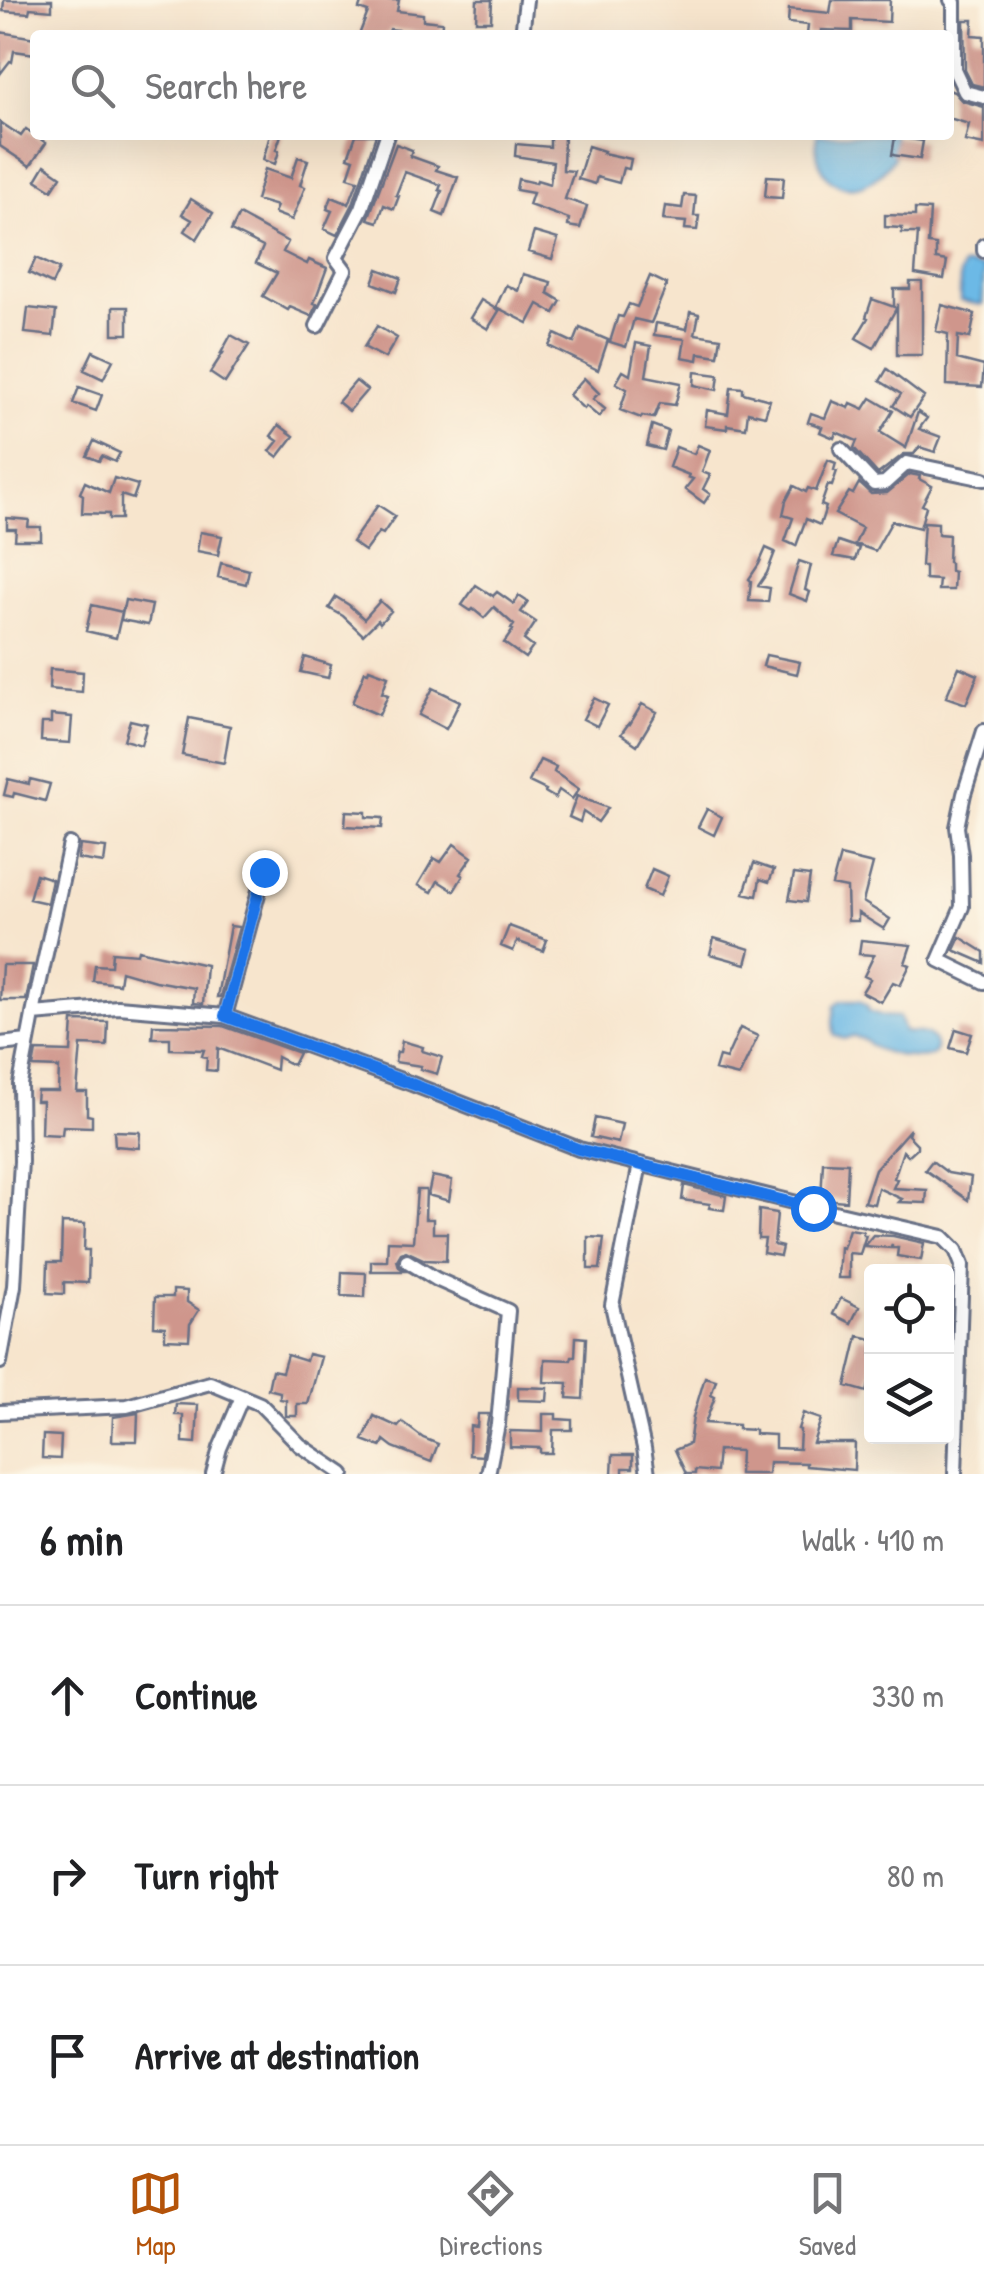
<!DOCTYPE html>
<meta charset="utf-8">
<style>
body{margin:0;font-family:"Patrick Hand",sans-serif;background:#f6f6f6;color:#202124}
.controls{position:absolute;right:30px;bottom:30px;display:grid;overflow:hidden;border-radius:10px;box-shadow:0 10px 40px #0002}
.controls button{width:90px;height:90px;display:grid;place-items:center;padding:0;border:0;border-bottom:2px solid #e0e0e0;background:#fff;color:#202124;font:50px sans-serif}
.stop{position:absolute;width:30px;height:30px;margin:-22px;border:8px solid #1a73e8;border-radius:50%;background:#fff}
.stop.end{background:#1a73e8;border-color:#fff;box-shadow:0 2px 10px #0008}
.list{margin:0;padding:0;list-style:none}
h2{display:flex;justify-content:space-between;align-items:center;height:130px;margin:0;padding:0 40px;font-size:42px}
h2 small{font-size:32px;font-weight:400;color:#757577}
.list li{display:grid;grid-template-columns:65px 1fr auto;gap:30px;align-items:center;box-sizing:border-box;height:180px;padding:0 40px;border-top:2px solid #e0e0e0}
.list b{display:block;font-size:38px;white-space:nowrap}
.list em{font-size:32px;font-style:normal;color:#757577}
.icon{flex:none;width:55px;height:55px;fill:none;stroke:currentColor;stroke-width:2;stroke-linecap:round;stroke-linejoin:round}
.map{position:relative;flex:none;width:984px;height:1474px;overflow:hidden}
.search{position:absolute;background:#fff;box-shadow:0 10px 40px #0002;left:30px;right:30px;top:30px;height:110px;display:flex;align-items:center;gap:25px;box-sizing:border-box;padding:0 35px;border-radius:10px;color:#757577;font-size:38px}
.sheet{height:670px;background:#fff}
nav{display:flex;justify-content:space-around;align-items:center;box-sizing:border-box;height:140px;border-top:2px solid #e0e0e0;background:#fff;font-size:28px;color:#757577}
nav a{display:grid;justify-items:center;gap:5px}
nav .on{color:#b45309}
.map>svg:first-child{display:block}
.water{fill:#6cb9e6;stroke:#4474a2;stroke-width:2.5}
.building{fill:#cf968c}
.lines{fill:none;stroke-linecap:round;stroke-linejoin:round}
.street-casing{stroke:#686f85;stroke-width:18}
.street{stroke:#fff;stroke-width:12}
.route{stroke:#1a73e8;stroke-width:12}
</style>
<div class="map">
<svg width="984" height="1474" viewBox="0 0 984 1474">
<rect width="100%" height="100%" fill="#fcf5e5"/>
<filter id="ink" filterUnits="userSpaceOnUse"><feTurbulence type="fractalNoise" baseFrequency=".01" numOctaves="2"/><feDisplacementMap in="SourceGraphic" scale="20" xChannelSelector="R" yChannelSelector="G"/><feConvolveMatrix kernelMatrix="1 2 1 2 8 2 1 2 1" color-interpolation-filters="sRGB"/></filter>
<filter id="wash" filterUnits="userSpaceOnUse"><feTurbulence type="fractalNoise" baseFrequency=".0048" numOctaves="4" result="noise"/><feDisplacementMap in="SourceGraphic" scale="40" xChannelSelector="R" yChannelSelector="G"/><feGaussianBlur stdDeviation="2.25" result="paint"/><feColorMatrix in="noise" values="0 0 0 0 0 0 0 0 0 0 0 0 0 0 0 0 0 1.4 0 .05"/><feComposite in="paint" operator="in"/></filter>
<g filter="url(#wash)">
<rect width="100%" height="100%" fill="#f7e5cd"/>
<!-- water -->
<path class="water" d="M817 135H893L896 154C889 165 881 176 868 183 834 200 812 166 817 135Z
M968 265 984 268 982 305 960 301V274L963 266Z
M842 1000H860L867 1005 869 1011 883 1016 899 1017 904 1032C914 1033 928 1030 934 1042 946 1070 882 1053 873 1047 861 1039 874 1043 859 1038 851 1035 852 1036 844 1039L834 1035 833 1022 835 1005Z"/>
<g id="blocks">
<!-- building -->
<path class="building" d="M4 0H52V10L30 8 29 13 3 11Z
M362 0H399L397 11 423 14V20L442 22 441 35 390 29 388 35H359L368 12 359 9Z
M477 0H492L491 21H476Z
M832 0H890L889 22 852 20V31L821 30V35H807L808 25 788 23 789 9 830 13Z
M964 20H973L972 35 984 36V87L972 84 965 70Z
M0 32 35 38V54L14 51 12 62 10 61 0 74Z
M949 90 954 92 962 101 984 107V145L965 141 969 124 949 118Z
M0 122 21 136 26 129 46 143 30 166 0 146Z
M270 135H281L276 150 279 151 275 164 263 160Z
M356 135H376L353 204 337 235 324 229 332 211 327 209 332 197 349 204 358 180 348 177 354 159 348 157Z
M550 135H564L563 170 574 171 565 199 587 206 580 228 568 226 569 219 529 205 533 193 516 190 518 179 536 183 537 180 550 184 553 162 515 156 516 144 550 147Z
M895 137 923 141 920 159 892 155Z
M396 144 412 150 410 156 438 166 436 170 458 177 444 216 434 212 442 191 439 190 441 185 405 172 396 195 399 196 394 209 384 205 378 222 368 219Z
M588 146 604 151 603 153 631 159 629 169 623 168 619 183 597 177 595 184 578 179Z
M298 157 308 160 300 185 305 187 292 220 274 213 277 206 256 200 265 169 291 178Z
M45 165 61 176 52 190 36 180Z
M767 176 784 177 782 198 765 197Z
M684 195 696 196 694 216H699L697 230 685 229 686 222 663 220 665 206 682 208Z
M191 199 213 213 197 239 185 231 192 220 182 214Z
M915 209 930 210 928 244 936 245V259L947 261 944 279 915 274 918 233H902V228L885 227V215L915 216Z
M239 215 288 242 283 252 307 264 309 260 327 268 314 303 317 304 311 316 290 307 288 310 263 296 277 273 256 263 263 247 231 231Z
M534 232 558 239 552 259 528 252Z
M36 258 59 269 52 284 29 273Z
M378 269 401 278 396 292 373 283Z
M523 274 551 282 548 293 561 301 554 313 538 304 528 323 496 307 506 285 518 291Z
M650 276 667 284 651 323 634 319 626 347 610 342 618 316 623 317 629 304 637 307Z
M910 282H922V355H897V307L874 348 856 338 868 318 866 317 872 299 894 307V289H910Z
M481 300 499 311 488 329 470 318Z
M942 305 975 314 970 338 958 336 957 359 984 366 982 387 947 385 948 334 936 331Z
M113 307H128V334H113Z
M28 308 56 311 53 336 25 333Z
M690 312 699 314 695 334 721 338 718 356 699 353 698 360 682 357 685 339 654 335 656 323 687 329Z
M377 326 397 338 385 358 364 347Z
M580 328 608 340 598 370 549 346 555 334 574 343Z
M231 335 249 345 225 383 210 373 223 353H221Z
M636 343 651 346 646 376 681 383 675 405 660 403 654 418 642 416 641 418 620 410 627 389 616 383 623 371 630 375Z
M93 351 113 360 103 379 84 370Z
M887 369 924 397 910 417 893 406 901 394 880 381Z
M695 372 719 375 717 390 694 385Z
M584 378 599 393 593 399 605 409 599 417 586 406 584 409 569 395Z
M356 381 367 390 349 411 338 402Z
M79 387 102 395 96 411 73 403Z
M731 387 743 388V393L770 400 765 416 748 412 746 428 727 425V429L705 426 707 410 728 414Z
M871 398 893 411 880 432 906 448 918 412 927 418 919 429 941 437 935 452 919 447 914 454H904L878 474 854 448 857 441 836 432 834 438 820 432 822 427 808 422 811 413 825 418 832 401 849 408 851 403 864 409Z
M279 425 294 436 278 457 270 451 278 441 271 436Z
M652 425 668 431 663 450 647 446Z
M94 441 120 453 115 462 102 456 99 461 87 456Z
M698 445 710 450 702 472 710 475 703 489 710 494 704 503 685 489 693 479 688 477 689 475 669 467 676 447 694 454Z
M828 460 836 463 834 470 837 471 832 486 828 485 821 505 826 507 820 525 806 519 796 546 785 541 793 518 783 515 786 501 794 486 806 492 808 488 816 491Z
M910 474 920 476 919 479 932 486 922 505 926 507 920 528 892 521 875 551 855 544 862 528 835 514 849 492 853 494 859 483 871 494 887 493Z
M114 478 138 485 133 499 121 495V519H109V514L82 513 83 495 80 493 85 482 109 493Z
M378 505 395 516 383 534 379 532 365 551 352 542Z
M7 518 29 520 28 527H41V540H15L16 529H7Z
M924 522 938 523V534L949 535 948 562 950 563V571L954 572 953 590H938L939 580 925 579V566H921Z
M200 532 222 536 218 555 197 551Z
M838 541 859 548 855 560 833 556Z
M766 548 775 552 767 573 758 586 770 588 768 602 749 601 751 581 749 579 759 564Z
M799 561 811 565 805 590 810 592 807 601 789 594Z
M221 563 249 570 246 584 218 577Z
M476 585 493 596 497 592 514 604 519 596 528 602 521 612 536 622 524 640 533 647 525 658 504 643 513 630 511 629 514 625 494 607 484 618 473 609 471 611 462 605Z
M336 597 349 605 364 619 380 601 391 611 380 623 378 620 363 635 343 616 329 608Z
M125 600 152 605 148 625 121 620Z
M92 605 122 612 116 638 86 631Z
M766 655 800 662 797 674 763 666Z
M305 657 331 665 328 678 301 672Z
M959 667 978 675 966 704 946 697Z
M50 669 83 672 82 692 49 689Z
M369 669 388 676 382 693 388 695 379 715 352 703 365 671 368 672Z
M433 688 460 701 446 729 419 715Z
M594 698 608 705 597 726 583 719Z
M642 704 657 712 637 745 621 734 629 723 630 724Z
M51 715 72 717 70 743 41 741 42 723H51Z
M189 718 230 726 224 763 182 755Z
M130 720 147 724 141 745 124 740Z
M540 760 556 767 554 772 579 789 572 799 559 790 555 798 545 792 546 790 529 782Z
M8 779 29 784 30 779 50 784 45 801 14 793 13 797 4 795Z
M577 796 608 808 598 822 583 812 580 822 569 817Z
M707 809 722 817 714 835 698 827Z
M346 811 366 812V817L383 818 382 828 345 826Z
M454 844 472 857 460 874 463 876 454 891 438 881 432 892 418 885 434 858 441 862Z
M80 845 106 848 104 863 78 859Z
M840 856 873 864 863 902 890 919 884 929 858 913V921H848L847 888 832 885Z
M754 863 774 870 769 882 760 879 757 896 744 893Z
M652 869 668 876 660 896 644 889Z
M36 874 52 879 47 903 29 899Z
M794 874 810 876 806 902 789 900Z
M230 926 239 927 220 997H217Z
M509 926 547 940 543 951 517 941 513 951 501 946Z
M960 937 984 952V963L954 950Z
M714 938 750 949 746 964 710 954Z
M861 940 911 945 905 963 910 965 900 985 893 982 881 1002 862 992 870 979 864 976 874 955 859 954Z
M138 950 206 965 203 1004 193 1003 194 988 155 981 121 971 119 984 93 981 95 965 111 966 112 952 137 954Z
M2 965H33L26 1000H0Z
M73 1021 108 1022 107 1046 81 1045 77 1092H87V1115L92 1116V1127L63 1126 62 1135 41 1134 42 1101H36L37 1091H58L59 1068 33 1067 36 1051 71 1052Z
M153 1025 223 1026 299 1053 293 1065 277 1057 276 1070 218 1048 217 1071 206 1070 207 1057 202 1056 204 1050 170 1049V1038H152Z
M740 1028 758 1036 739 1076 715 1070 719 1057 726 1059Z
M956 1029 972 1034 966 1052 950 1048Z
M402 1041 423 1047 422 1051 442 1057 437 1074 420 1069 421 1066 395 1062 397 1052H400Z
M595 1118 622 1124 618 1143 591 1137Z
M910 1129 908 1135 917 1144V1148L908 1156 903 1151 894 1178 897 1179 893 1188 927 1190 926 1203 899 1202 902 1199 878 1188 874 1204 864 1202 875 1169Z
M114 1131 140 1132 139 1148 115 1146Z
M932 1161 948 1173 971 1177 968 1200 925 1170Z
M823 1162 848 1163 846 1201 821 1199Z
M432 1176 452 1180 449 1201 428 1195Z
M684 1185 726 1196 724 1210 709 1208 710 1204 682 1200Z
M417 1190H426L425 1219H433V1233H447L446 1261 425 1260 406 1251 401 1253 397 1260 399 1267 405 1271H371V1261H387L388 1241 413 1242Z
M759 1210 777 1213 774 1245 782 1247 780 1256 763 1253 765 1239H758Z
M62 1223 85 1224 84 1250H89L88 1283 64 1282V1294L47 1293 48 1262H61Z
M849 1229 863 1231V1235H866L860 1254 849 1253V1278H838L840 1247 843 1248Z
M873 1235 893 1236 924 1243 921 1260 897 1256 898 1248H892V1244L890 1248 864 1246Z
M588 1237 604 1238 600 1269H588Z
M342 1272 366 1273 365 1297 341 1296Z
M173 1290 187 1291V1302L199 1310 190 1324 189 1340 165 1339V1327L154 1326 155 1297H173Z
M841 1298 859 1307 851 1323 833 1314Z
M858 1336 872 1339V1373L867 1392 846 1386Z
M576 1337 586 1338 583 1399 567 1398 568 1383 544 1382 545 1359 571 1360 572 1356H575Z
M308 1354 321 1357 308 1404H297V1416H286V1400L280 1399V1392L268 1389 272 1370 282 1372 287 1355 306 1361Z
M705 1377 716 1380 711 1395 715 1397 705 1423 738 1425V1429L755 1430V1434L775 1435V1448L799 1449 800 1430 798 1429 803 1413 821 1419 813 1443H855L854 1470 806 1466V1463L769 1462 768 1474H739L740 1451 718 1450 716 1472 695 1470V1474H686L675 1450 689 1444 693 1417Z
M518 1387 548 1388 547 1401 518 1400Z
M176 1404 198 1405 196 1443 183 1442V1415H175Z
M138 1413 137 1441H112L113 1417Z
M478 1414H489L482 1456 469 1455 470 1426 477 1427Z
M543 1414H556V1419L572 1420V1430H553L552 1453H540V1448L510 1447V1431L543 1432Z
M374 1416 398 1427 402 1422 423 1438 438 1444 431 1462 393 1447 384 1440 381 1447 363 1440Z
M43 1435 61 1436 60 1459 42 1458Z
M613 1455H633V1468H623V1474H612Z"/>
</g>
</g>
<g filter="url(#ink)">
<use href="#blocks" fill-opacity="0" stroke="#686f85" stroke-width="2.5"/>
<g class="lines">
<!-- street casing -->
<g class="street-casing">
<path id="street" d="M951 0 954 2V69L965 92 984 97
M522 35 526 0
M984 245V251
M317 326 345 270 336 258 362 208 387 135
M841 449 874 484 885 483 907 463 984 479
M984 731 964 794 957 827 961 855 962 907 939 960 984 982
M33 1014 118 1007 225 1016 412 1084 579 1149 813 1207 943 1237 956 1250 962 1265 955 1474
M225 1016 264 872
M0 1044 28 1041
M640 1164 612 1305 644 1448 648 1474
M407 1261 436 1279 508 1311 498 1424 488 1474
M0 1362 14 1286 21 1161 20 1084 36 999 70 844
M0 1412 127 1406 210 1383 260 1404 300 1445 343 1474
M213 1474 220 1448 242 1397"/>
</g>
<!-- street -->
<use href="#street" class="street"/>
</g>
</g>
<g class="lines" filter="url(#ink)">
<!-- route -->
<path class="route" d="M264 872 225 1016 412 1084 578 1149 813 1208"/>
</g>
</svg>
<div class="controls">
<button><svg class="icon" aria-label="locate" viewBox="0 0 24 24"><circle cx="12" cy="12" r="6"/><path d="M12 2v4M12 18v4M2 12h4M18 12h4"/></svg></button>
<button><svg class="icon" aria-label="layers" viewBox="0 0 24 24"><path d="M12 4l9 5-9 5-9-5zM3 14l9 5 9-5"/></svg></button>
</div>
<div class="stop" style="left:813px;top:1208px"></div>
<div class="stop end" style="left:264px;top:872px"></div>
<div class="search"><svg class="icon" aria-label="search" viewBox="0 0 24 24"><circle cx="10" cy="10" r="6"/><path d="M15 15l6 6"/></svg>Search here</div>
</div>
<section class="sheet">
<h2>6 min<small>Walk · 410 m</small></h2>
<ul class="list">
<li><svg class="icon" aria-label="ahead" viewBox="0 0 24 24"><path d="M12 20V5M6 11l6-6 6 6"/></svg><div><b>Continue</b></div><em>330 m</em></li>
<li><svg class="icon" aria-label="right" viewBox="0 0 24 24"><path d="M7 20v-9h11M14 6l5 5-5 5"/></svg><div><b>Turn right</b></div><em>80 m</em></li>
<li><svg class="icon" aria-label="arrive" viewBox="0 0 24 24"><path d="M6 21V4h12l-3 4 3 4H6"/></svg><div><b>Arrive at destination</b></div></li>
</ul>
</section>
<nav>
<a class="on"><svg class="icon" aria-label="map" viewBox="0 0 24 24"><path d="M3 6l6-2 6 2 6-2v14l-6 2-6-2-6 2zM9 4v14M15 6v14"/></svg>Map</a>
<a><svg class="icon" aria-label="directions" viewBox="0 0 24 24"><path d="M12 3l9 9-9 9-9-9zM9 14v-3h6M13 9l2 2-2 2"/></svg>Directions</a>
<a><svg class="icon" aria-label="saved" viewBox="0 0 24 24"><path d="M7 4h10v16l-5-4-5 4z"/></svg>Saved</a>
</nav>
